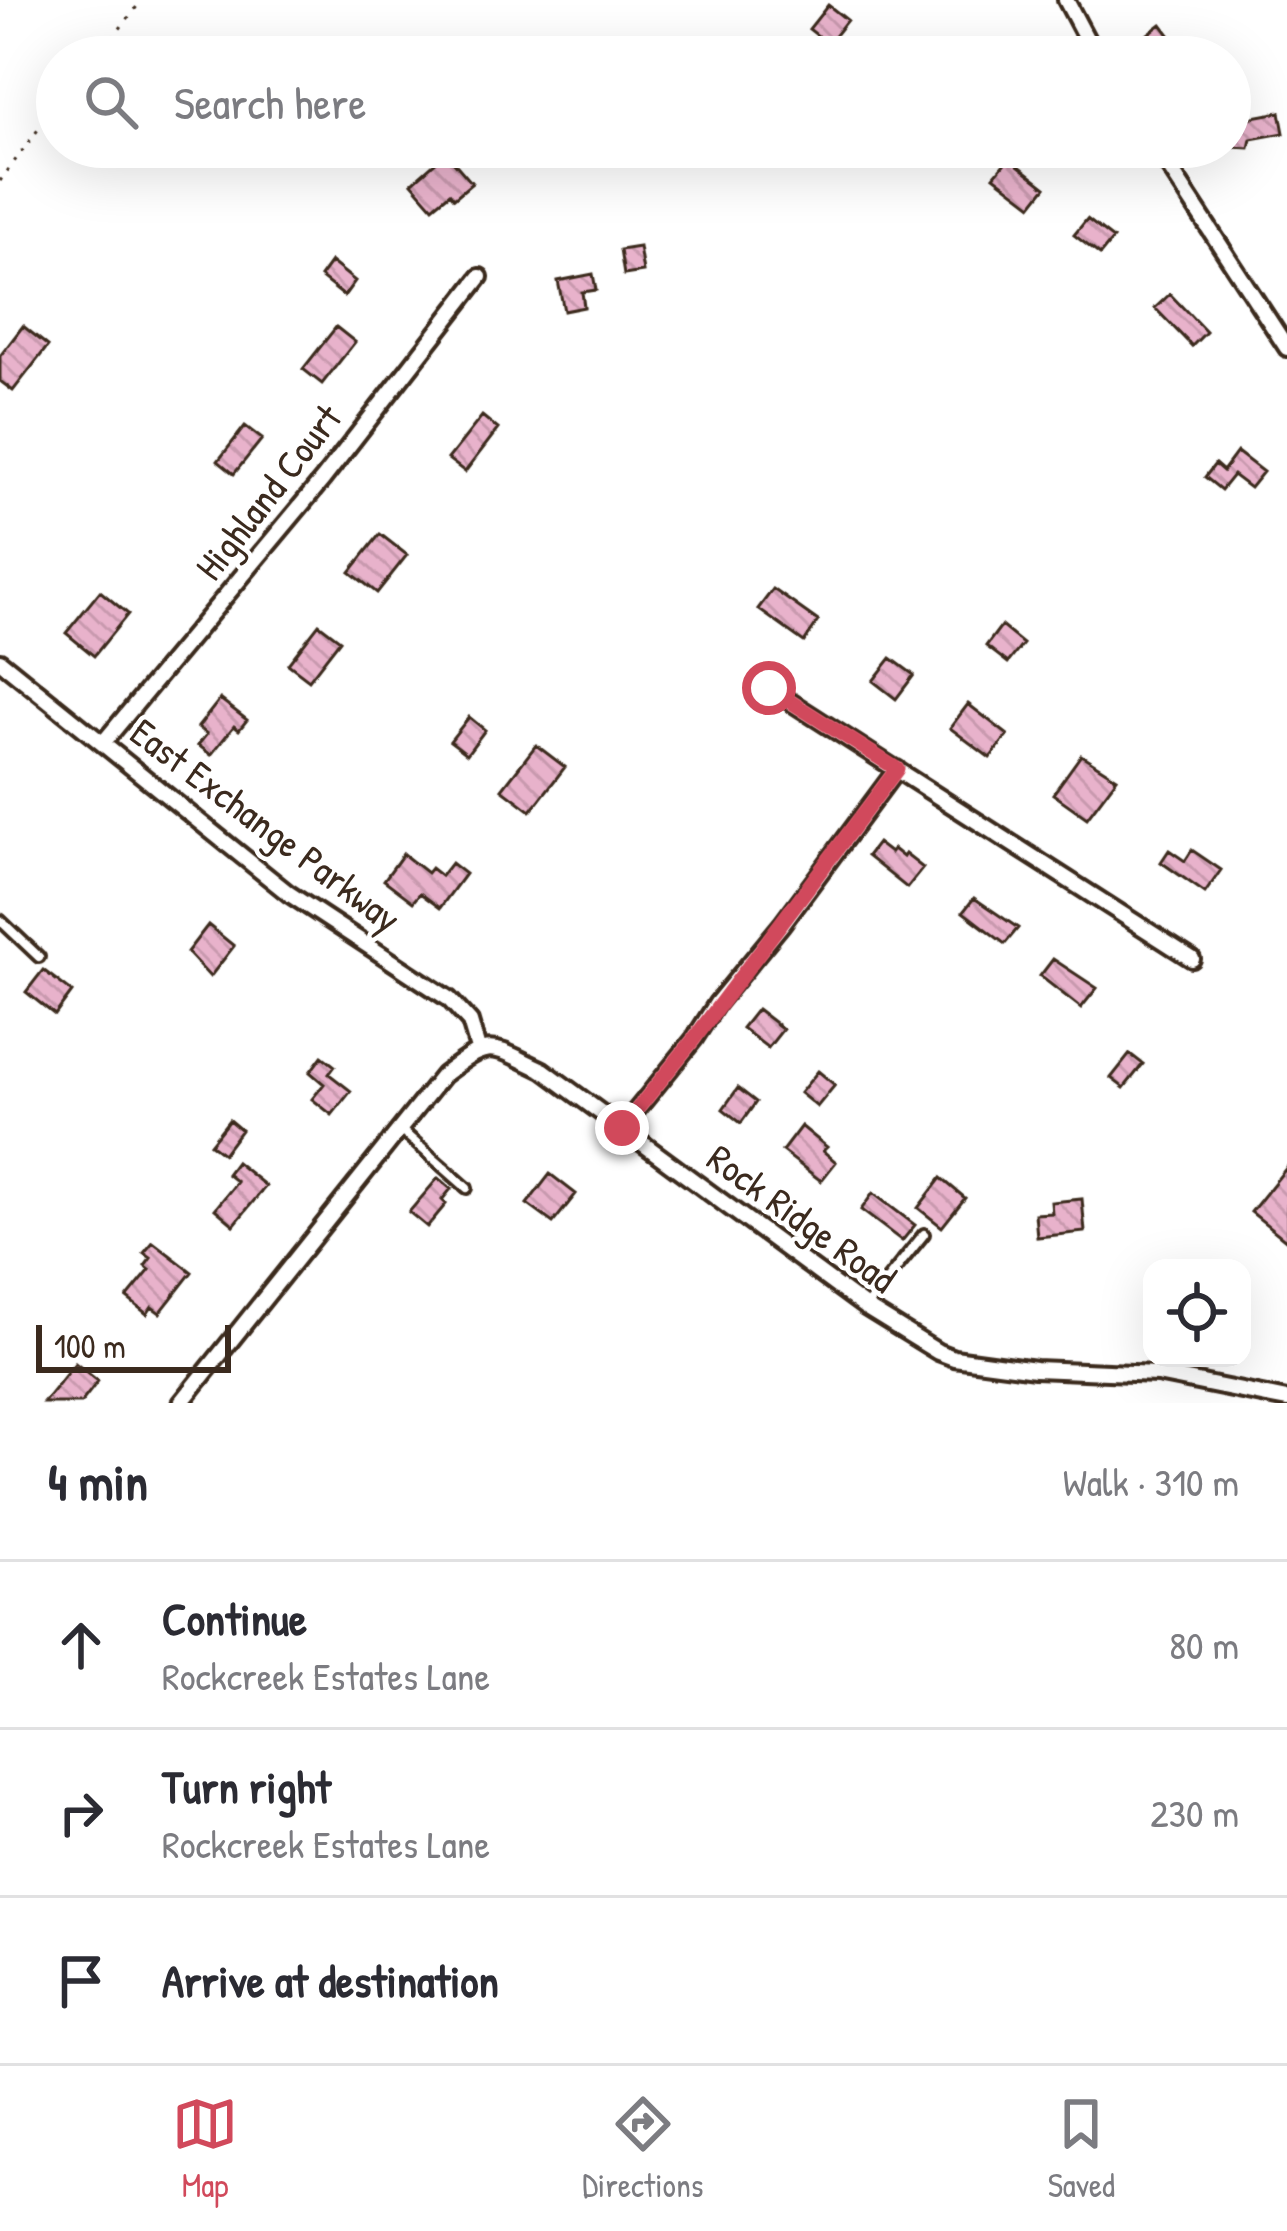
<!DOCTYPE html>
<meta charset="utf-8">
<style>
body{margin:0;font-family:"Patrick Hand",sans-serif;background:#f7f7f7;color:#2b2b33}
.controls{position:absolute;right:36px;bottom:36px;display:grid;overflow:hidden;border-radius:24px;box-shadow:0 12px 48px #0002}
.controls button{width:108px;height:108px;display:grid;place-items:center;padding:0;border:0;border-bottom:3px solid #e1e1e2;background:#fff;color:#2b2b33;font:60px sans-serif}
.scale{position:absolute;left:36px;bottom:30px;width:195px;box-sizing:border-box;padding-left:12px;border:6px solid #3b2a1e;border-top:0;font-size:33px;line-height:42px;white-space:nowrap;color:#3b2a1e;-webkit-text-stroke:9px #fff;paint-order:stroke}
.stop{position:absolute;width:36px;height:36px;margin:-27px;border:9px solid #d1495b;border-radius:50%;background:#fff}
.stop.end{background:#d1495b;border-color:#fff;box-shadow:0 3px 12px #0008}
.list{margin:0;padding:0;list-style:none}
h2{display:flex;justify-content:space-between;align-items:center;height:156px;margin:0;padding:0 48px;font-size:51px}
h2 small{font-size:39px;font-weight:400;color:#7c7c81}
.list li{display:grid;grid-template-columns:78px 1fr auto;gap:36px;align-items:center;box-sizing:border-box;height:168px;padding:0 48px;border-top:3px solid #e1e1e2}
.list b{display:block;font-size:45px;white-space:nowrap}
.list p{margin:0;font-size:39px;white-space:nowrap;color:#7c7c81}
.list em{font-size:39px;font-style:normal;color:#7c7c81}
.icon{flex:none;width:66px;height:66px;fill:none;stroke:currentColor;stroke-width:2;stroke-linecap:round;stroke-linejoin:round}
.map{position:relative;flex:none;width:1287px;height:1403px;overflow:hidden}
.search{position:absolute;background:#fff;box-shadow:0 12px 48px #0002;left:36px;right:36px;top:36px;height:132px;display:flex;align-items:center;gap:30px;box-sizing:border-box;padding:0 42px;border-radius:66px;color:#7c7c81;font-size:45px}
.sheet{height:660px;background:#fff}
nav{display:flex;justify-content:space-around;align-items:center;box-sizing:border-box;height:168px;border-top:3px solid #e1e1e2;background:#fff;font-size:33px;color:#7c7c81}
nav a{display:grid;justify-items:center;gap:6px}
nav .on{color:#d1495b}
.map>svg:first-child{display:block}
.building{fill:url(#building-back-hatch);stroke:#3b2a1e;stroke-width:3}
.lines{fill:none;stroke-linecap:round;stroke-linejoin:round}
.service-casing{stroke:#3b2a1e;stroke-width:16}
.minor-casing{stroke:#3b2a1e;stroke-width:22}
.path{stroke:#3b2a1e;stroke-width:3;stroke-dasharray:3 9;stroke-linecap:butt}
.service{stroke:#fff;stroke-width:8}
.minor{stroke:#fff;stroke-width:14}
.route{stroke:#d1495b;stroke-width:15}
.labels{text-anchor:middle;stroke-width:9;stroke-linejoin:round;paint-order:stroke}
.street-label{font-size:39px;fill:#3b2a1e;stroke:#fff}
</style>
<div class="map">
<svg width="1287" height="1403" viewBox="0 0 1287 1403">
<defs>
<pattern id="building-back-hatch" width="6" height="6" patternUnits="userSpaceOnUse" patternTransform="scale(3)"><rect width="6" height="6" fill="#e8b2cb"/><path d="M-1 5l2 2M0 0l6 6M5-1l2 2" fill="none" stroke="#c899ae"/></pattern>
</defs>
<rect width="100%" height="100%" fill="#fff"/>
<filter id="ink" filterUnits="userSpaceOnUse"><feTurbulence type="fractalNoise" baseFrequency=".00833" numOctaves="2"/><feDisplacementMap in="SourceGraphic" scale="24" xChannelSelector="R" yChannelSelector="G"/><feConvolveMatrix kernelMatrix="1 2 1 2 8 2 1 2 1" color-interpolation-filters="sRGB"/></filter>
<g filter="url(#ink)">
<!-- building -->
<path class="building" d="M828 5 847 20 828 44 809 29Z
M1161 24 1186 57H1154L1140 40Z
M1280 112 1284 133 1251 139 1249 148 1232 147 1230 129 1238 128 1242 119Z
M446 153 472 183 454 198 450 193 433 207 412 183Z
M1009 158 1046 187 1032 205 994 176Z
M1087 219 1113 239 1100 255 1074 235Z
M639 247 643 272 624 275 620 250Z
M331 262 355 281 344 296 320 277Z
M593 274 596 290 582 292 584 307 564 311 558 281Z
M1170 294 1206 332 1192 346 1155 308Z
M23 326 48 346 13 391 0 381V356Z
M336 327 355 342 322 384 303 369Z
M482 416 498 429 465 472 448 459Z
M245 426 262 439 234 474 218 461Z
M1237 452 1263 472 1250 488 1233 475 1221 490 1205 477 1215 464 1223 471Z
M380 534 407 555 377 593 350 572Z
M773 589 818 621 804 642 758 609Z
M100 591 128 614 94 656 66 633Z
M319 624 340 640 309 680 288 664Z
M1001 626 1023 644 1008 663 986 646Z
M891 658 914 675 896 699 873 681Z
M220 699 247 720 239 730 234 726 211 755 198 745 207 734 198 727Z
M968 704 1008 735 990 758 950 728Z
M469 717 485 730 467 754 450 741Z
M536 745 565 767 531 811 502 789Z
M1081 755 1117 778 1087 818 1053 794Z
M877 843 890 853 893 849 903 857 905 854 923 868 907 888 867 856Z
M1169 850 1185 861 1192 850 1221 870 1205 893 1161 862Z
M403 854 427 873 431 868 441 876 451 863 465 874 440 908 420 893 413 902 384 880Z
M974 898 1018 928 1005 944 963 912Z
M208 925 234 946 210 977 187 952Z
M1053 959 1097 988 1081 1008 1040 976Z
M43 970 72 992 55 1015 26 992Z
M757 1009 783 1029 768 1048 742 1028Z
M1130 1054 1143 1064 1124 1088 1111 1078Z
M322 1056 335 1066 329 1074 351 1091 332 1115 312 1099 324 1084 310 1072Z
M818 1071 835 1085 817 1107 800 1093Z
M738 1088 756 1102 741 1123 723 1109Z
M229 1120 241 1130 223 1154 210 1144Z
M801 1126 827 1147 823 1151 836 1162 821 1181 782 1151Z
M236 1162 266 1186 234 1225 215 1209 237 1182 227 1174Z
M1287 1167V1241L1251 1212Z
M550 1174 576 1194 553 1223 527 1204Z
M438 1178 451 1189 442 1200 446 1204 427 1227 409 1212Z
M941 1178 965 1198 942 1227 918 1208Z
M873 1193 915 1225 902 1241 861 1210Z
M1082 1199 1085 1232 1037 1237 1035 1214 1052 1213 1051 1202Z
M153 1242 192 1272 160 1313 152 1307 147 1314 127 1298 150 1270 145 1266 151 1258 144 1253Z
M75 1363 98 1381 81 1403H43Z"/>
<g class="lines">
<!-- service casing -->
<g class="service-casing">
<path id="service" d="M0 920 39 957
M401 1130 467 1188
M866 1306 924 1234"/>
</g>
<!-- minor casing -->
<g class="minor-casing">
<path id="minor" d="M1066 0 1096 57
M1156 147 1287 348
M0 661 288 893 449 999 470 1022 478 1049
M769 688 1192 959
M103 743 323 479 480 277
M622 1128 694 1039 717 1003 782 924 897 769
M181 1403 443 1075C492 1038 489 1045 543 1070L865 1307 938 1352 954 1358 1035 1369 1157 1374 1287 1400"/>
</g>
<!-- path -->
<path class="path" d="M98 57 142 0
M0 181 57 104"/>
<!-- service -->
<use href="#service" class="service"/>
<!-- minor -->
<use href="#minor" class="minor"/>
</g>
</g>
<g class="lines" filter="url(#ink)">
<!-- route -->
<path class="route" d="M622 1128 694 1039 897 769 769 688"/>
</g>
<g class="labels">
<!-- street labels -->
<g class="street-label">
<text transform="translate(268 492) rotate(-52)" y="14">Highland Court</text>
<text transform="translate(266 825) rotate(37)" y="14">East Exchange Parkway</text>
<text transform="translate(802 1218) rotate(36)" y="14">Rock Ridge Road</text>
</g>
</g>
</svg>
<div class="controls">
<button><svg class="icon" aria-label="locate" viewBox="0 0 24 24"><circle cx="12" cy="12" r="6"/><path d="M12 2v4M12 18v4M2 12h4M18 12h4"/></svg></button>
</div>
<div class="scale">100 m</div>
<div class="stop" style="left:769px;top:688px"></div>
<div class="stop end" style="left:622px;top:1128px"></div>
<div class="search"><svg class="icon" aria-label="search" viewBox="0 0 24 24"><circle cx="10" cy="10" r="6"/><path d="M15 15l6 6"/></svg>Search here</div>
</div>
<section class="sheet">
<h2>4 min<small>Walk · 310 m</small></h2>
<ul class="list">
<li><svg class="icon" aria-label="ahead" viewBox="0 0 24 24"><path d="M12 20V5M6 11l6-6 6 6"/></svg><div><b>Continue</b><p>Rockcreek Estates Lane</p></div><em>80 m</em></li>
<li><svg class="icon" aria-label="right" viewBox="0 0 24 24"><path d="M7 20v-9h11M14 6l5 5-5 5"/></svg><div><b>Turn right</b><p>Rockcreek Estates Lane</p></div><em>230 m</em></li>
<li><svg class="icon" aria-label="arrive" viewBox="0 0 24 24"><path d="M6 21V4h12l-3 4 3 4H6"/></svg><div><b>Arrive at destination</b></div></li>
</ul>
</section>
<nav>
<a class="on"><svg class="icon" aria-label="map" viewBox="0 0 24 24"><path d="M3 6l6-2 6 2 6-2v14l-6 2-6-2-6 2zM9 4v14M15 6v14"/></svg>Map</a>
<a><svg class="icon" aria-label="directions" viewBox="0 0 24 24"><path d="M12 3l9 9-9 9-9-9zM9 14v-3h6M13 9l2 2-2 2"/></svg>Directions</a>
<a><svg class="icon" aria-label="saved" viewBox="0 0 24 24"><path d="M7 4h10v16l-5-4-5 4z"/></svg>Saved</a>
</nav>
